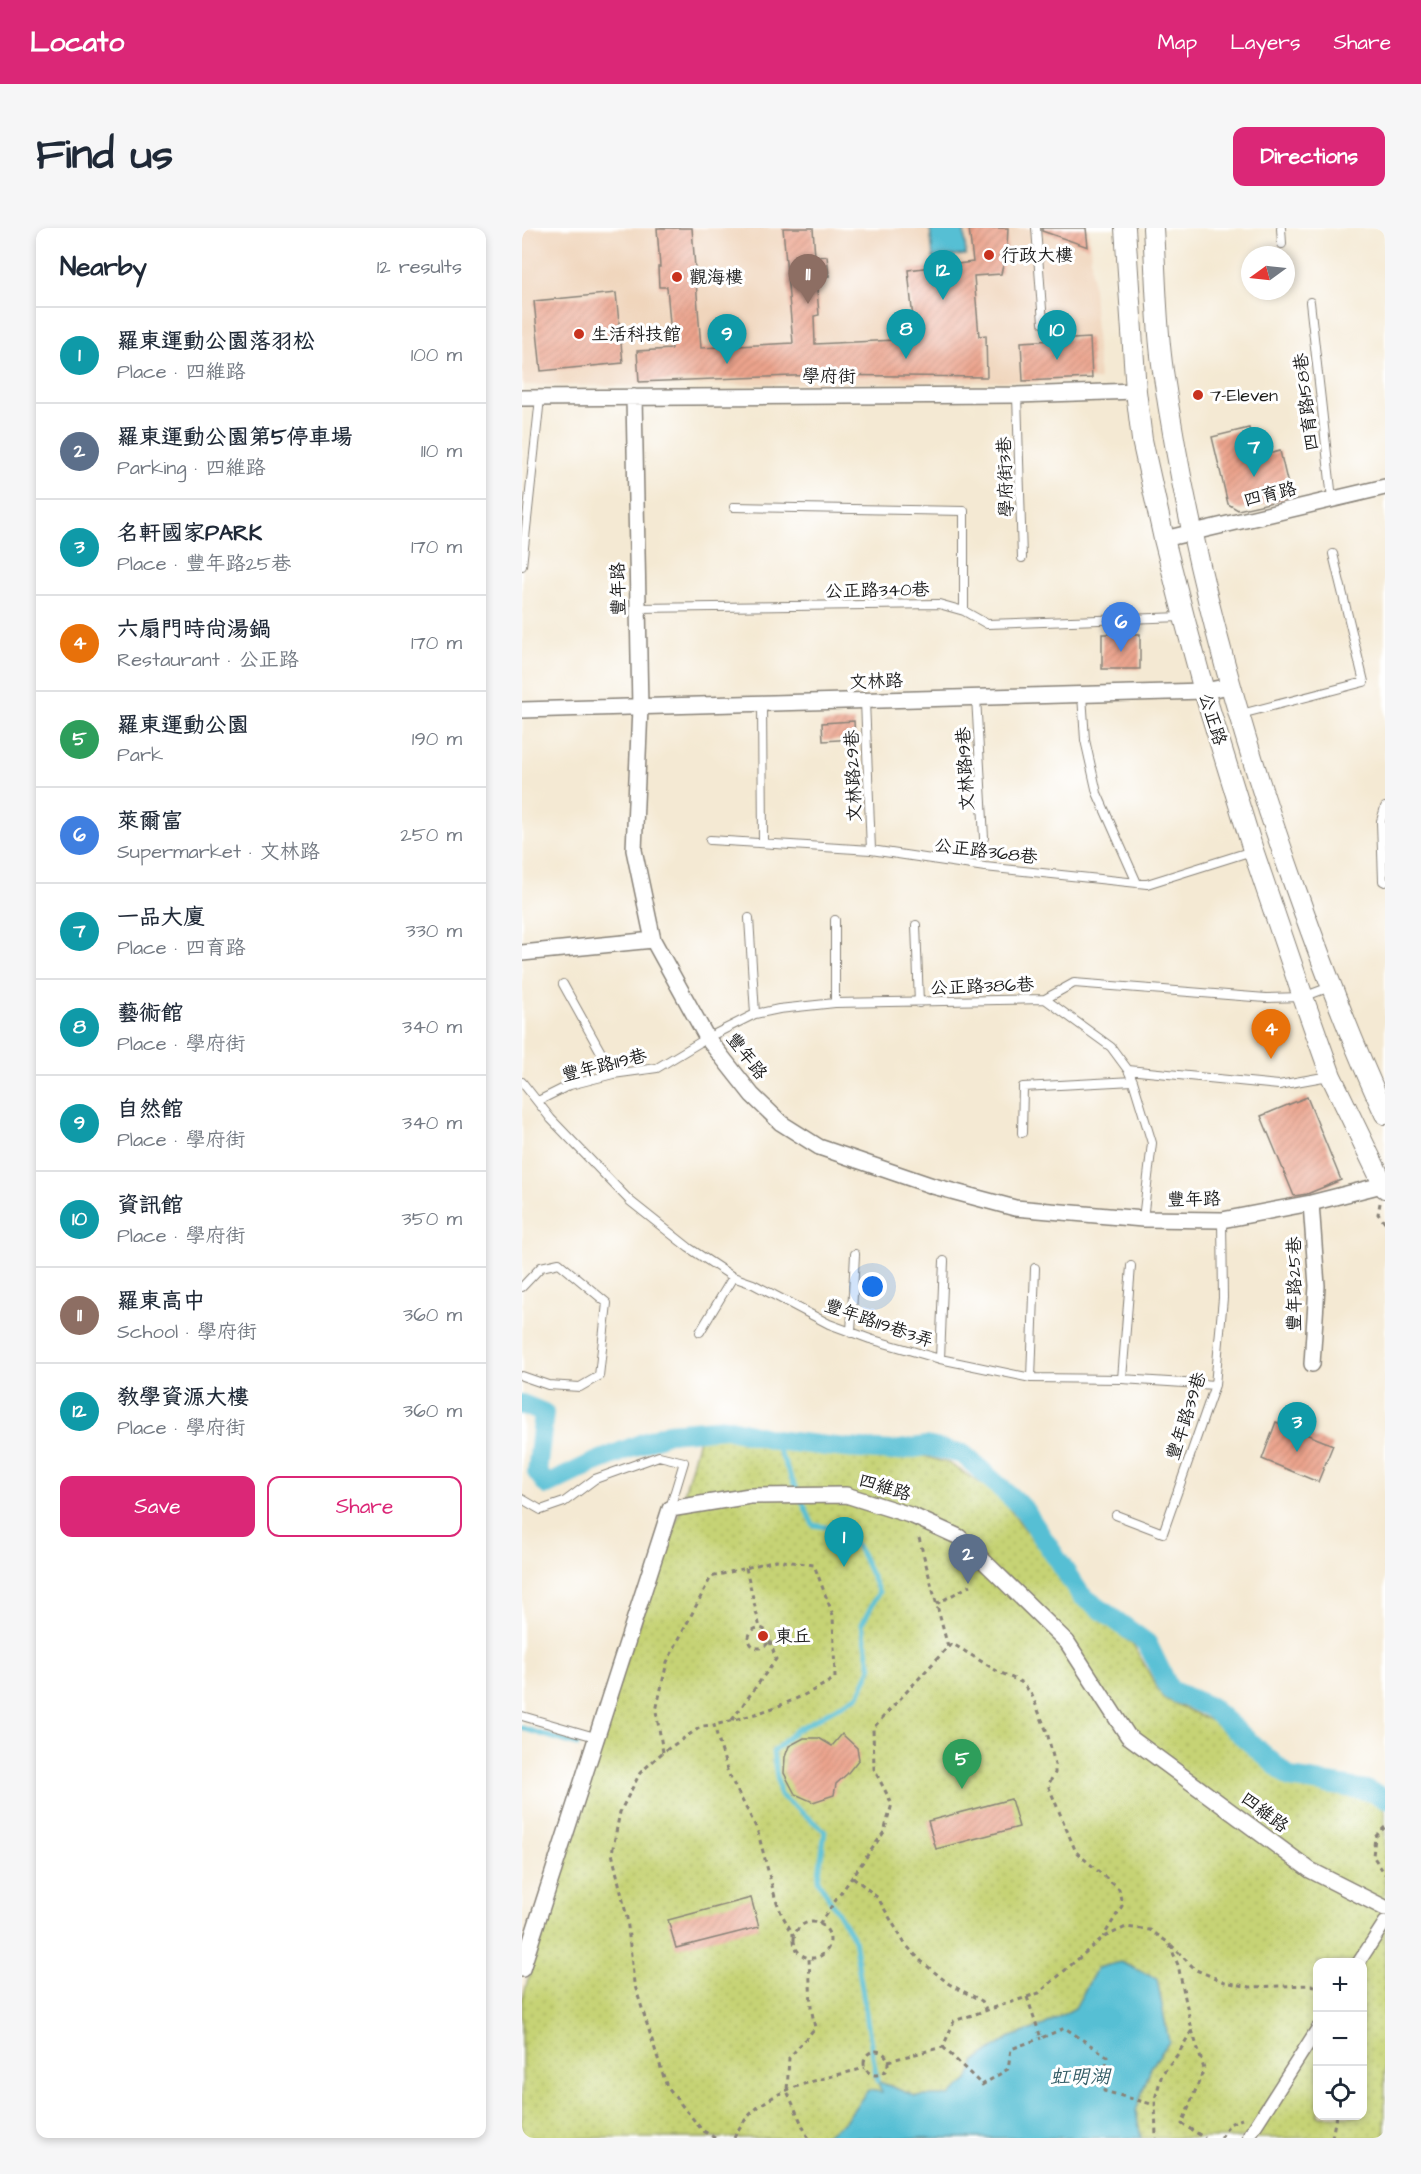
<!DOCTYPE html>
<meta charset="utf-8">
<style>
body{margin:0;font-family:"Architects Daughter","LXGW WenKai TC",sans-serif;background:#f6f6f7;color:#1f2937}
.controls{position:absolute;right:18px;bottom:18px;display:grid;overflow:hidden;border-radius:12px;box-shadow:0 3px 9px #0003}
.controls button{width:54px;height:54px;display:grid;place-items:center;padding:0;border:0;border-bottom:2px solid #e0e1e3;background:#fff;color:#1f2937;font:30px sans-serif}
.compass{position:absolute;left:719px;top:18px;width:54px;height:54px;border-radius:50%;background:#fff;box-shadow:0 3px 9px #0003;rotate:255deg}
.you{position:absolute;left:351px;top:1059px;width:21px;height:21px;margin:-15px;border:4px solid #fff;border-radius:50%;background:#1a73e8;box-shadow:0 0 0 9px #1a73e833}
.badge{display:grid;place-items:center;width:39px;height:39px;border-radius:50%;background:#db2777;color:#fff;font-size:20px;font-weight:700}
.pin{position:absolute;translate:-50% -50px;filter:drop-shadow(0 2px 3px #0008)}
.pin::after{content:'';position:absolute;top:32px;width:21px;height:18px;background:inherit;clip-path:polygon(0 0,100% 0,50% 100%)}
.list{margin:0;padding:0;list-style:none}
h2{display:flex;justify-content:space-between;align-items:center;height:78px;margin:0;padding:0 24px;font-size:26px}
h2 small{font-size:20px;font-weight:400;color:#747a83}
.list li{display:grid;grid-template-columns:39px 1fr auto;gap:18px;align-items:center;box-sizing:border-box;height:96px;padding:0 24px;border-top:2px solid #e0e1e3}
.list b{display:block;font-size:22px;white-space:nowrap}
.list p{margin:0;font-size:20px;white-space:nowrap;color:#747a83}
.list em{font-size:20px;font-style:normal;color:#747a83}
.actions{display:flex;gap:12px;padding:18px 24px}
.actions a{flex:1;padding:14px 0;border:2px solid #db2777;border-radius:12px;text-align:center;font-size:21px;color:#db2777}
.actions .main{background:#db2777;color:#fff}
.icon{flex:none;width:33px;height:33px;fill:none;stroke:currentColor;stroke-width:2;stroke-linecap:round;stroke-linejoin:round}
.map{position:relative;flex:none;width:863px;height:1910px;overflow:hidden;border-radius:12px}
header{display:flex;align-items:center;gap:36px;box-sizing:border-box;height:84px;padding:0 30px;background:#db2777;color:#fff}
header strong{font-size:28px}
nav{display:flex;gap:33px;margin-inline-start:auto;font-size:21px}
.intro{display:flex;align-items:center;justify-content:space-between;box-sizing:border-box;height:144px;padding:0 36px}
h1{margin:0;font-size:42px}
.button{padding:15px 27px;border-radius:12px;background:#db2777;color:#fff;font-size:21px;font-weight:700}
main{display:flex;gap:36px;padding:0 36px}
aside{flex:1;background:#fff;border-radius:12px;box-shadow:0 3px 9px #0003}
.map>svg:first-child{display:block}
.built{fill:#f0d5bc}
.park{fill:url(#park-dots);stroke:#717848;stroke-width:1.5;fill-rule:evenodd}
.water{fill:#57bfd4;stroke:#3a6e78;stroke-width:1.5}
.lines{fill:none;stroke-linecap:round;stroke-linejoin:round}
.stream{stroke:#57bfd4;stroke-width:5}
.canal{stroke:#57bfd4;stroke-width:20}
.building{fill:url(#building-hatch)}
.service-casing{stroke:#888278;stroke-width:10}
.pedestrian-casing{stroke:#888278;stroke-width:15}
.minor-casing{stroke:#888278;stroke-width:18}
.tertiary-casing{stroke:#888278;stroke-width:22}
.path{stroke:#888278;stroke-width:3;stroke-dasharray:4.5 4.5;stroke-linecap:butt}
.service{stroke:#fff;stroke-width:8}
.pedestrian{stroke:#fff;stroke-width:12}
.minor{stroke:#fff;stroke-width:15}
.tertiary{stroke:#fff;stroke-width:20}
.poi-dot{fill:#c8321e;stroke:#fff;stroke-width:2}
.labels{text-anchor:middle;stroke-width:6;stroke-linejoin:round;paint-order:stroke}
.poi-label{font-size:18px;fill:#1c1c1c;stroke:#fff;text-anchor:start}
.street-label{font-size:18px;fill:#1c1c1c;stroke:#fff}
.water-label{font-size:20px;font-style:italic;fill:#345d66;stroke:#fff}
</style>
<header>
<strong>Locato</strong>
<nav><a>Map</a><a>Layers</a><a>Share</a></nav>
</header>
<div class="intro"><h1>Find us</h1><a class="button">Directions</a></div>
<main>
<aside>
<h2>Nearby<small>12 results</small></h2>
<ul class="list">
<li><span class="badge" style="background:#0f9aa8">1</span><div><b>羅東運動公園落羽松</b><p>Place · 四維路</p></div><em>100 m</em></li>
<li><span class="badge" style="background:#5c6f8a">2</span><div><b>羅東運動公園第5停車場</b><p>Parking · 四維路</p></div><em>110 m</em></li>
<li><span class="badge" style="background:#0f9aa8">3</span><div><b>名軒國家PARK</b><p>Place · 豐年路25巷</p></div><em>170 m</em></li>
<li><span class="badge" style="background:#e8710a">4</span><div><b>六扇門時尚湯鍋</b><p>Restaurant · 公正路</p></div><em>170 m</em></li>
<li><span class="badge" style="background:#2e9e5b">5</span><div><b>羅東運動公園</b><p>Park</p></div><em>190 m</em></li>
<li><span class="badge" style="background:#3f7fe0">6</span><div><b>萊爾富</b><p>Supermarket · 文林路</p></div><em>250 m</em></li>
<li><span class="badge" style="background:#0f9aa8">7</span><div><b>一品大廈</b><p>Place · 四育路</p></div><em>330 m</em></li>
<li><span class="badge" style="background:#0f9aa8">8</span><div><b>藝術館</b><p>Place · 學府街</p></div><em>340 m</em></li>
<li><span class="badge" style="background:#0f9aa8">9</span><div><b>自然館</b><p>Place · 學府街</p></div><em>340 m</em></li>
<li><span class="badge" style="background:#0f9aa8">10</span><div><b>資訊館</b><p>Place · 學府街</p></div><em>350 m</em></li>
<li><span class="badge" style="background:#8d6e63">11</span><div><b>羅東高中</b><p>School · 學府街</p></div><em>360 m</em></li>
<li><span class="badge" style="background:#0f9aa8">12</span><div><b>教學資源大樓</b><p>Place · 學府街</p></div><em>360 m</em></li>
</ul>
<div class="actions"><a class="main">Save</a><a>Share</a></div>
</aside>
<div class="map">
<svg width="863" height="1910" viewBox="0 0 863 1910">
<defs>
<pattern id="park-dots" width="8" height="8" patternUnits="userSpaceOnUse" patternTransform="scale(1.5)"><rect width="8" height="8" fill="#c6d374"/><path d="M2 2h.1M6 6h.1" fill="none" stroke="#aab564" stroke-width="1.8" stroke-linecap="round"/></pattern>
<pattern id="building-hatch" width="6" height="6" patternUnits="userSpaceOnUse" patternTransform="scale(1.5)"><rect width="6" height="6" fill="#eba38c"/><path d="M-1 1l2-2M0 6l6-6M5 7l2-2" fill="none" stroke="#c98c78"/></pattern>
</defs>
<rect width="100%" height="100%" fill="#fff"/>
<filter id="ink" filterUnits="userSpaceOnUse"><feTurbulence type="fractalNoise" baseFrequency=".0167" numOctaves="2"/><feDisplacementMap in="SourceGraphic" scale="12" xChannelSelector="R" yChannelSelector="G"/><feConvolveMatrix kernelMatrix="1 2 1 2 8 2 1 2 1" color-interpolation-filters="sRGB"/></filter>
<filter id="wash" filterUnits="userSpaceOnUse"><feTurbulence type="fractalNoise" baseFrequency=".008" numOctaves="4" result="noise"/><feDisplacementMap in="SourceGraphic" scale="24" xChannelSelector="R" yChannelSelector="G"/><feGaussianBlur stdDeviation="1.35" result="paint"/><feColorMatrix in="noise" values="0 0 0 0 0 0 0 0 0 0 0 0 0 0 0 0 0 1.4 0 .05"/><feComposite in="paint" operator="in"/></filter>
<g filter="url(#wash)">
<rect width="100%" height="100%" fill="#f4e9d3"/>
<!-- built -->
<path class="built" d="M0 0H567L577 152 107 158 0 157Z"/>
<!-- park -->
<path class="park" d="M180 1200 259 1218 364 1217 426 1235 475 1265 561 1376 612 1418 641 1470 711 1503 778 1551 856 1570 863 1574V1910H0V1772L96 1452 155 1292ZM796 1734H840V1888H796Z"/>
<!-- water -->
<path class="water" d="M408 0H442L444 27 411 30Z
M599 1734 635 1751 647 1814 629 1839 614 1883 619 1910H298L322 1894 346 1862 360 1864 355 1853 393 1868H427L446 1852 454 1833 487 1810 522 1797 553 1780 575 1740Z"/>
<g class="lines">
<!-- stream -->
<path class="stream" d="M252 1212 291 1297 323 1302 338 1323 357 1364 340 1396 349 1440 337 1467 273 1503 251 1524 258 1567 303 1603 296 1652 332 1711 355 1853
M0 1500 55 1517"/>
<!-- canal -->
<path class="canal" d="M0 1176 22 1185 15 1244 25 1257 71 1235 146 1205 204 1200 252 1212 323 1220 372 1223 404 1218 441 1226 501 1280 559 1367 625 1415 648 1462 688 1479 768 1550 844 1562 863 1570"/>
</g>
<g id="blocks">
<!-- building -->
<path class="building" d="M135 0H170L179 120 271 115 261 0H291L293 29 305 28 307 48 294 49 297 87 292 88 293 116 393 111 386 42 451 34 447 0H486L485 20 479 46 452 48 457 108 464 107 465 149 294 147 117 154 115 123 150 121 145 59H137L136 39H138Z
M520 0H564L566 19 520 3Z
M94 65 101 135 19 143 12 73Z
M568 110 570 150 501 153 499 114Z
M727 200 735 229 758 223 769 270 716 282 706 276 690 209Z
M580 406H618V441H580Z
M332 493 333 511 301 513 300 495Z
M785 869 819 952 785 966 772 968 739 888Z
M754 1194 811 1217 796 1254 740 1231Z
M320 1506 335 1520 337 1531 325 1546 314 1556 312 1567 291 1574 273 1566 262 1545 263 1529 267 1518 282 1510H297L310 1518Z
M489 1571 497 1599 414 1621 406 1593Z
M229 1670 237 1699 154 1720 146 1692Z"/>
</g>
</g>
<g filter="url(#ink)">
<use href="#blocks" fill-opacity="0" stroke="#888278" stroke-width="1.5"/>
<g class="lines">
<!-- service casing -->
<g class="service-casing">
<path id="service" d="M514 0 521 95
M759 0 760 16
M788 74 810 271
M495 167 500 330
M212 279 442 283V383
M0 338 18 170
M116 380 417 376 442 383 465 396 660 389
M560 467 563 512 575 565 615 655
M454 469 462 610
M343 473 349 622
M240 475 241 614
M719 486 842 454 811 326
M863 579 859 593 861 653 863 654
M188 612 349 622 463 639 625 656 730 623
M227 690 233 786
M313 692V775
M394 697 397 775
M41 756 91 846
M523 771 589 819 606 842 611 853 630 915 621 991
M606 842 757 857 807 848
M0 854 29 891 108 973 167 1020 211 1049 231 1056 307 1096 348 1111 418 1131 509 1150 600 1151 693 1157
M16 873 48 857 91 846 135 840 185 810 233 786 257 781 313 775 523 771 552 755 744 770 781 769 808 759
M500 905 501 859 611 853
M0 1059 19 1039 37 1035 85 1075 77 1148 58 1159 26 1157 0 1148
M178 1104 211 1049
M329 1105 333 1026
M418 1131 422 1033
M509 1150 513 1040
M600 1151 609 1038
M0 1271 19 1282 42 1274 73 1251 137 1228 162 1234 148 1280
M594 1287 641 1305 693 1157 701 1070 700 992
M0 1488 73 1509"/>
</g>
<!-- pedestrian casing -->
<g class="pedestrian-casing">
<path id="pedestrian" d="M837 1734 863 1694
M727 1908 796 1800"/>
</g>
<!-- minor casing -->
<g class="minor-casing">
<path id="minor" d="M112 169 118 480 112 622 131 712 185 810 230 867 259 895 297 919 411 958 493 980 621 991 700 992 789 975 860 957
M0 170 495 167 614 163
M642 311 863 259
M0 482 682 463 708 458
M0 725 131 712
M789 975 795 1058 790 1136
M0 1741 148 1281 228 1268 324 1267 391 1288 437 1309 545 1414 606 1508 788 1642 863 1680"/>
</g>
<!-- tertiary casing -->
<g class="tertiary-casing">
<path id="tertiary" d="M603 0 614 163 620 212 642 311 662 389 682 463 731 622 781 769 809 848 863 960
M631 0C634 47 634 96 641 143 667 320 714 494 774 662 801 738 829 813 863 886"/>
</g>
<!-- path -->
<path class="path" d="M858 975 856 986 863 995
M224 1340 238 1400
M414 1376 449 1357
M227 1410a10 10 0 1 1 20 0a10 10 0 1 1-20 0Z
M426 1419 431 1416 475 1443 499 1454 509 1465 525 1504 533 1537V1545L526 1557 554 1624 597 1661 600 1678 581 1709
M210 1492 254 1431 247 1411
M141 1524 134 1483 145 1434 189 1349 254 1332 292 1337 311 1387 313 1450C272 1475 238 1486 192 1497
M863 1599 853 1609 851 1628 863 1646
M331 1649 356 1670 383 1716 399 1733 427 1756 460 1773 464 1781
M272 1712a18 18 0 1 1 36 0a18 18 0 1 1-36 0Z
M297 1696 362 1604 370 1576 352 1541 351 1500 426 1419 397 1310
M649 1717 674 1742 703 1754 728 1759 789 1757 796 1759
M505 1769 519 1810 543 1800 585 1828 582 1863 633 1877
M670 1802 682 1841 660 1896 683 1910
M421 1819 460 1857 486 1841 489 1821 519 1810
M342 1835a12 12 0 1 1 24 0a12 12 0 1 1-24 0Z
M366 1833 421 1819 432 1793 517 1765 580 1710 604 1699 628 1702 647 1715 656 1737 670 1802 656 1826 640 1846 633 1871 634 1910
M193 1910 180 1902 145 1859 112 1755 105 1690 90 1625 98 1584 118 1545 141 1524 180 1498 192 1497 206 1545 235 1601 253 1669 259 1685 272 1708
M212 1910C235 1860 294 1853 343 1840
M286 1910 265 1863 267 1830 293 1800 289 1779 287 1730
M699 1910 707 1896 720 1891
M810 1910 814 1888"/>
<!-- service -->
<use href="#service" class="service"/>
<!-- pedestrian -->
<use href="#pedestrian" class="pedestrian"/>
<!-- minor -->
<use href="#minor" class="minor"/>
<!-- tertiary -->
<use href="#tertiary" class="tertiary"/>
</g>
</g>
<!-- markers -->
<g class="poi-dot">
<circle cx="467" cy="27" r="6"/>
<circle cx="155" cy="49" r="6"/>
<circle cx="57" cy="106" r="6"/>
<circle cx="676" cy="167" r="6"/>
<circle cx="241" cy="1408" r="6"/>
</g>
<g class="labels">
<!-- poi labels -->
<g class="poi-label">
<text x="479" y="33">行政大樓</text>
<text x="167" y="55">觀海樓</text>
<text x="69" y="112">生活科技館</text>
<text x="688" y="173">7-Eleven</text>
<text x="253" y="1414">東丘</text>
</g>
<!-- street labels -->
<g class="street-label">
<text x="307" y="154">學府街</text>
<text transform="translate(784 174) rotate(-97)" y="6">四育路158巷</text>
<text transform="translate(483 249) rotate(-92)" y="6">學府街3巷</text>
<text transform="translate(748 266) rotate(-14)" y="6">四育路</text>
<text transform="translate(96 361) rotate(-91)" y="6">豐年路</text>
<text transform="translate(355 362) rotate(-1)" y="6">公正路340巷</text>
<text transform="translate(354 453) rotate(-2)" y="6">文林路</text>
<text transform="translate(691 491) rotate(73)" y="6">公正路</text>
<text transform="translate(443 541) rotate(-93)" y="6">文林路19巷</text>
<text transform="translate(331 548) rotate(-92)" y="6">文林路29巷</text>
<text transform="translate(464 623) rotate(7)" y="6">公正路368巷</text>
<text transform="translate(460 758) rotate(-2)" y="6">公正路386巷</text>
<text transform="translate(225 828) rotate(52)" y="6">豐年路</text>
<text transform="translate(82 837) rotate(-14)" y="6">豐年路119巷</text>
<text transform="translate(672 971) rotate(-1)" y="6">豐年路</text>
<text transform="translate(772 1056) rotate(-90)" y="6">豐年路25巷</text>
<text transform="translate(357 1095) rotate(19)" y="6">豐年路119巷3弄</text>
<text transform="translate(664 1188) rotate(-72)" y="6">豐年路39巷</text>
<text transform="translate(363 1259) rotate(17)" y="6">四維路</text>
<text transform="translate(743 1584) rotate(37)" y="6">四維路</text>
</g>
<!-- water labels -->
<g class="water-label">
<text x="558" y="1855">虹明湖</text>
</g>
</g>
</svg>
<div class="controls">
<button>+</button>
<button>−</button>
<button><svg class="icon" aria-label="locate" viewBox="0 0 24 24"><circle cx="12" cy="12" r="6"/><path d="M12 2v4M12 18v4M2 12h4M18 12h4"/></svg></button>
</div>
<svg class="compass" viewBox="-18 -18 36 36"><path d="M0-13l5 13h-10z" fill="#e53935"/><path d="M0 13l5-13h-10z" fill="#747a83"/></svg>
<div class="you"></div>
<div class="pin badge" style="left:322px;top:1339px;background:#0f9aa8">1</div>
<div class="pin badge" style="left:446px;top:1356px;background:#5c6f8a">2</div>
<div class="pin badge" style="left:775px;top:1224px;background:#0f9aa8">3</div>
<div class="pin badge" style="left:749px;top:831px;background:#e8710a">4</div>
<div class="pin badge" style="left:440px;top:1561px;background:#2e9e5b">5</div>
<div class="pin badge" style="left:599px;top:424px;background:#3f7fe0">6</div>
<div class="pin badge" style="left:732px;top:249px;background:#0f9aa8">7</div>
<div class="pin badge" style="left:384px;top:131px;background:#0f9aa8">8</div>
<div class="pin badge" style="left:205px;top:136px;background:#0f9aa8">9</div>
<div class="pin badge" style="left:535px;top:132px;background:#0f9aa8">10</div>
<div class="pin badge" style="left:286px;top:76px;background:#8d6e63">11</div>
<div class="pin badge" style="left:421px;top:72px;background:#0f9aa8">12</div>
</div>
</main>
